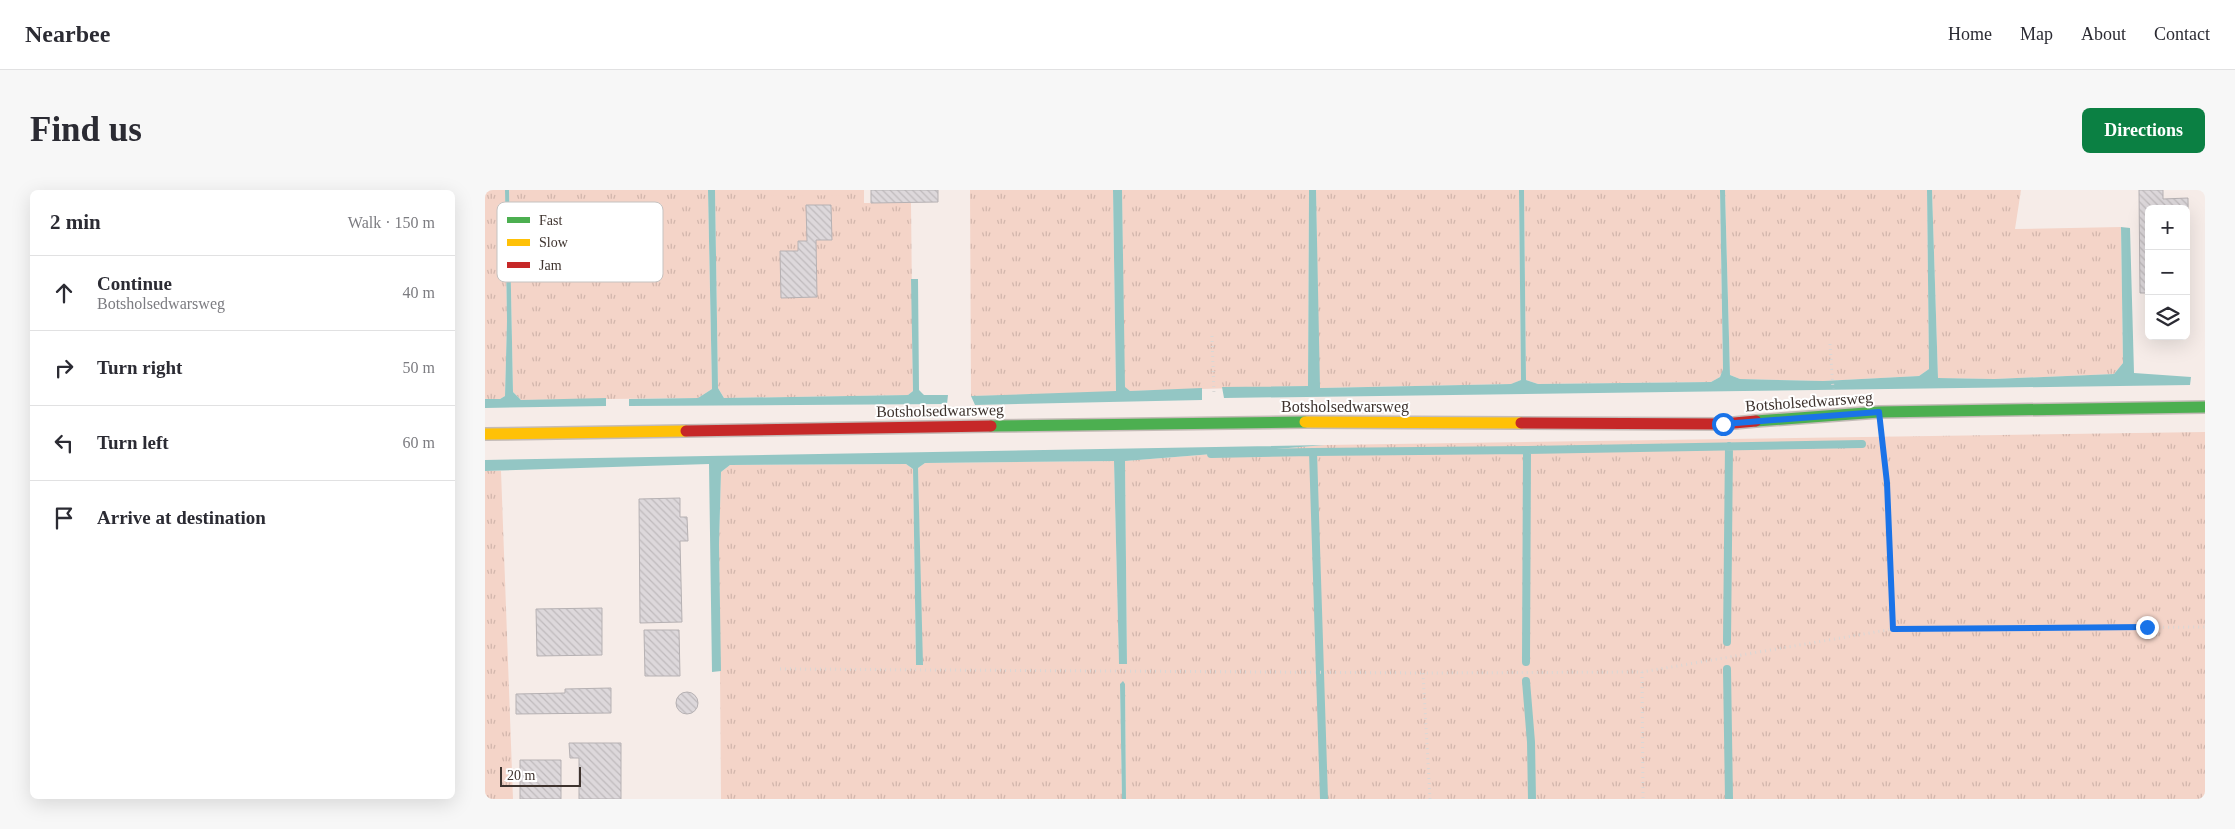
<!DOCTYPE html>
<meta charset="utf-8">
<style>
body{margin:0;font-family:Georgia,serif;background:#f7f7f7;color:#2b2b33}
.controls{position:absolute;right:15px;top:15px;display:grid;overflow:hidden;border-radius:8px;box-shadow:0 5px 20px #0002}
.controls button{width:45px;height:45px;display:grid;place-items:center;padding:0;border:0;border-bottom:1px solid #e1e1e2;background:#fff;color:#2b2b33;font:25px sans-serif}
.scale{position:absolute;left:15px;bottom:12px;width:81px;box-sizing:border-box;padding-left:5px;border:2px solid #3e332e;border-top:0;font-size:14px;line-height:18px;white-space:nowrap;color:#3e332e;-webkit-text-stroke:4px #fff;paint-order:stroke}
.stop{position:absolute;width:15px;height:15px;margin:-11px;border:4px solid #1a73e8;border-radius:50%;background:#fff}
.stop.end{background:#1a73e8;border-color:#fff;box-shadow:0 1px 5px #0008}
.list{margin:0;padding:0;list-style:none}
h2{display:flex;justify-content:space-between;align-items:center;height:65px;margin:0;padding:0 20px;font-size:21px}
h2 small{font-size:16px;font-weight:400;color:#7c7c81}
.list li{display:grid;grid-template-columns:32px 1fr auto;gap:15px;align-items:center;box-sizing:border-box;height:75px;padding:0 20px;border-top:1px solid #e1e1e2}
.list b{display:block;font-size:19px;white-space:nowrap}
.list p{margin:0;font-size:16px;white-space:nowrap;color:#7c7c81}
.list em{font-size:16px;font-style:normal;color:#7c7c81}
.icon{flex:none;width:28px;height:28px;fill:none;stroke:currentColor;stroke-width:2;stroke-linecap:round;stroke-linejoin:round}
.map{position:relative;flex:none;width:1720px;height:609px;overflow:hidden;border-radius:8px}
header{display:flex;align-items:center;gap:30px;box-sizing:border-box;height:70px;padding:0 25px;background:#fff;border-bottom:1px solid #e1e1e2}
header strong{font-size:24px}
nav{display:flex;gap:28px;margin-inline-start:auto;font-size:18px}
.intro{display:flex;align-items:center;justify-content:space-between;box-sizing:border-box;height:120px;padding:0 30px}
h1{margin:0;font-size:35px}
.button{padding:12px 22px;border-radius:8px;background:#0b8043;color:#fff;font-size:18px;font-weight:700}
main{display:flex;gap:30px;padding:0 30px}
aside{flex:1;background:#fff;border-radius:8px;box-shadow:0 5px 20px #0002}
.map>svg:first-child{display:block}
.grass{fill:url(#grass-tufts)}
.pitch{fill:#f4d4c8}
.water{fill:#93c6c4}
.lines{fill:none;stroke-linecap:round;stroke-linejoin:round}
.stream{stroke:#93c6c4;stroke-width:8}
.building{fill:url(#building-back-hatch);stroke:#b6b1b3}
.fast-casing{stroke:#c4bbb7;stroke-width:14}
.slow-casing{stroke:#c4bbb7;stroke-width:14}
.jam-casing{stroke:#c4bbb7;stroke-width:14}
.path{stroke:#dad7d5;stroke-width:3;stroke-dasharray:1 4;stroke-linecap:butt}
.fast{stroke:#4caf50;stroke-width:11}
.slow{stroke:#ffc107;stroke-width:11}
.jam{stroke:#c62828;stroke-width:11}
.route{stroke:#1a73e8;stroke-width:6}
.labels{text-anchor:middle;stroke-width:4;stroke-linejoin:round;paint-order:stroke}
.street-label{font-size:16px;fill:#3e332e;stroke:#fff}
.key{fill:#fff;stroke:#c5c2c0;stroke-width:1}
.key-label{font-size:14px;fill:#3e332e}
</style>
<header>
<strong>Nearbee</strong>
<nav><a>Home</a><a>Map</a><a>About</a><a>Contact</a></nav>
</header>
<div class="intro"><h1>Find us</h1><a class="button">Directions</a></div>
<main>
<aside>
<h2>2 min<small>Walk · 150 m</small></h2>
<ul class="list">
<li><svg class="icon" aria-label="ahead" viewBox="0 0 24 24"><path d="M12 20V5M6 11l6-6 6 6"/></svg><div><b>Continue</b><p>Botsholsedwarsweg</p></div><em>40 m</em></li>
<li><svg class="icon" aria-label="right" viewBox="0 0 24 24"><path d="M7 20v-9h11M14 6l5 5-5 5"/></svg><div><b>Turn right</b></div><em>50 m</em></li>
<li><svg class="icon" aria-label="left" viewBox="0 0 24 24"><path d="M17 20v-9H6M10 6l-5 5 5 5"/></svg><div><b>Turn left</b></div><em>60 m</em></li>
<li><svg class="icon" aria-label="arrive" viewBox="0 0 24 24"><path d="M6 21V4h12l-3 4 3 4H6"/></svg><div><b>Arrive at destination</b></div></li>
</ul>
</aside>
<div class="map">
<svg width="1720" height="609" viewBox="0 0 1720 609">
<defs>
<pattern id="grass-tufts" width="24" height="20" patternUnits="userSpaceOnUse" patternTransform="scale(1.25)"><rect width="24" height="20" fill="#f4d4c8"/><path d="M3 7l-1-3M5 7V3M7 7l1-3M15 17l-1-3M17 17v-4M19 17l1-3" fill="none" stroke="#d2b6ac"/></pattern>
<pattern id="building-back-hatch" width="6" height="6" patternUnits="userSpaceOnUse" patternTransform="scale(1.25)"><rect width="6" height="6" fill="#ddd8db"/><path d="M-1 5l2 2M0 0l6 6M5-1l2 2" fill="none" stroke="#bfbabc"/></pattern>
</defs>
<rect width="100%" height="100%" fill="#f6ece8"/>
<!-- grass -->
<path class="grass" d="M0 0H20L22 131 20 206 15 209H0Z
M24 0H223L227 199 213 208 36 210 28 202Z
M230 0H379V13H426L428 201 423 205 239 208 233 198Z
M485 0H628L631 202 486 206Z
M637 0H824L823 196 645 201 639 197Z
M831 0H1034L1036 190 1027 194 834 198Z
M1039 0H1235L1238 180 1235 187 1226 192 1053 194 1041 190Z
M1240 0H1442L1444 179 1434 186 1338 191 1255 189 1245 185Z
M1447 0H1536L1530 39 1636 37 1638 173 1629 184 1509 189 1453 188Z
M1720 242V609H641L640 494H635L637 609H236L234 355 236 282 245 275 421 274 428 279 431 475H437L433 278 440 273 629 271 634 474H642L640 271 840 255Z
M0 281H16L28 609H0Z"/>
<!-- pitch -->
<path class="pitch" d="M285 0H360V5L285 6Z"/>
<!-- water -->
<path class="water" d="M20 0H24L28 202 36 210 121 208V216L0 218V209H15L20 206 22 131Z
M223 0H230L233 198 239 208 423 205 428 201 426 89H433L434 200 439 205H463L462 214 144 216V209L213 208 227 199Z
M628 0H637L640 197 645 201 717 198V210L490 215 486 206 631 201Z
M824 0H831L835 198 1026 194 1036 190 1034 0H1039L1041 190 1053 194 1226 192 1235 187 1238 179 1235 0H1240L1245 185 1255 189 1338 191 1434 186 1444 179 1442 0H1447L1453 188 1509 189 1629 184 1638 173 1636 37 1645 38 1649 183 1706 187 1705 195 739 208 737 197 823 196Z
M840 255 640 271 642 474H634L629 271 440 273 433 278 438 475H431L428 279 421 274 245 275 236 282 234 355 236 481 227 482 224 274 0 281V270Z
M638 491 640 494 641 609H637L635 494Z"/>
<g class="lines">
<!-- stream -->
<path class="stream" d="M1042 260 1377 254
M828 262 1042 260 1041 472
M726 264 828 262 839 609
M1242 452 1244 256
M1242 479 1244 609
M1041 491 1046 552 1047 609"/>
</g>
<!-- building -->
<path class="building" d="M386 0H453V12L386 13Z
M1654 0H1678V9L1703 8 1704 103H1701V19H1664V103H1655Z
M321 15H346L347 50H331L332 107 296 108 295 61H313V51H322Z
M195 308V327H202L203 351H195L197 432 155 433 154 309Z
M117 418V465L52 466 51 419Z
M159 440H194L195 486H160Z
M126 498V523L31 524V504L80 503V499Z
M191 513a11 11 0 1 1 22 0a11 11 0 1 1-22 0Z
M84 553H136V609H94V568H85Z
M35 570H76V609H35Z"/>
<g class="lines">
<!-- fast casing -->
<g class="fast-casing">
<path id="fast" d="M1271 231 1394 222 1720 217
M506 236 820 232"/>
</g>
<!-- slow casing -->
<g class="slow-casing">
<path id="slow" d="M820 232 1036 233
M0 244 201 241"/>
</g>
<!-- jam casing -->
<g class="jam-casing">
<path id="jam" d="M1036 233 1238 234 1271 231
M201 241 506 236"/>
</g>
<!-- path -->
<path class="path" d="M727 146 729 205
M1345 154 1348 199
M1397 248 1402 293 1408 439
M295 479 938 483
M1157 482 1158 609
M945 609 938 483 1157 482 1408 439 1720 437"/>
<!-- fast -->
<use href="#fast" class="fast"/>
<!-- slow -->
<use href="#slow" class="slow"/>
<!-- jam -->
<use href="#jam" class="jam"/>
</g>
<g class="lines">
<!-- route -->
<path class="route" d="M1238 234 1394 222 1402 293 1408 439 1662 437"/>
</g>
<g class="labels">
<!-- street labels -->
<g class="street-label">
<text transform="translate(1324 211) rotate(-4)" y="6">Botsholsedwarsweg</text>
<text x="860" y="222">Botsholsedwarsweg</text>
<text transform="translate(455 220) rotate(-1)" y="6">Botsholsedwarsweg</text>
</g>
</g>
<!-- legend -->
<rect x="12" y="12" width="166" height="80" rx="8" class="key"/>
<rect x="22" y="27" width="23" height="6" fill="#4caf50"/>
<rect x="22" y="49" width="23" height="7" fill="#ffc107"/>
<rect x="22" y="72" width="23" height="6" fill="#c62828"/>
<g class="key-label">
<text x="54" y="35">Fast</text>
<text x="54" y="57">Slow</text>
<text x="54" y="80">Jam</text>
</g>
</svg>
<div class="controls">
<button>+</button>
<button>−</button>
<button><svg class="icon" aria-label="layers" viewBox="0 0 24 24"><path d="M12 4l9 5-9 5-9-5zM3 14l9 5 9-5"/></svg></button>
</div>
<div class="scale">20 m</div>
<div class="stop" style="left:1238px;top:234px"></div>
<div class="stop end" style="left:1662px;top:437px"></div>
</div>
</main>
